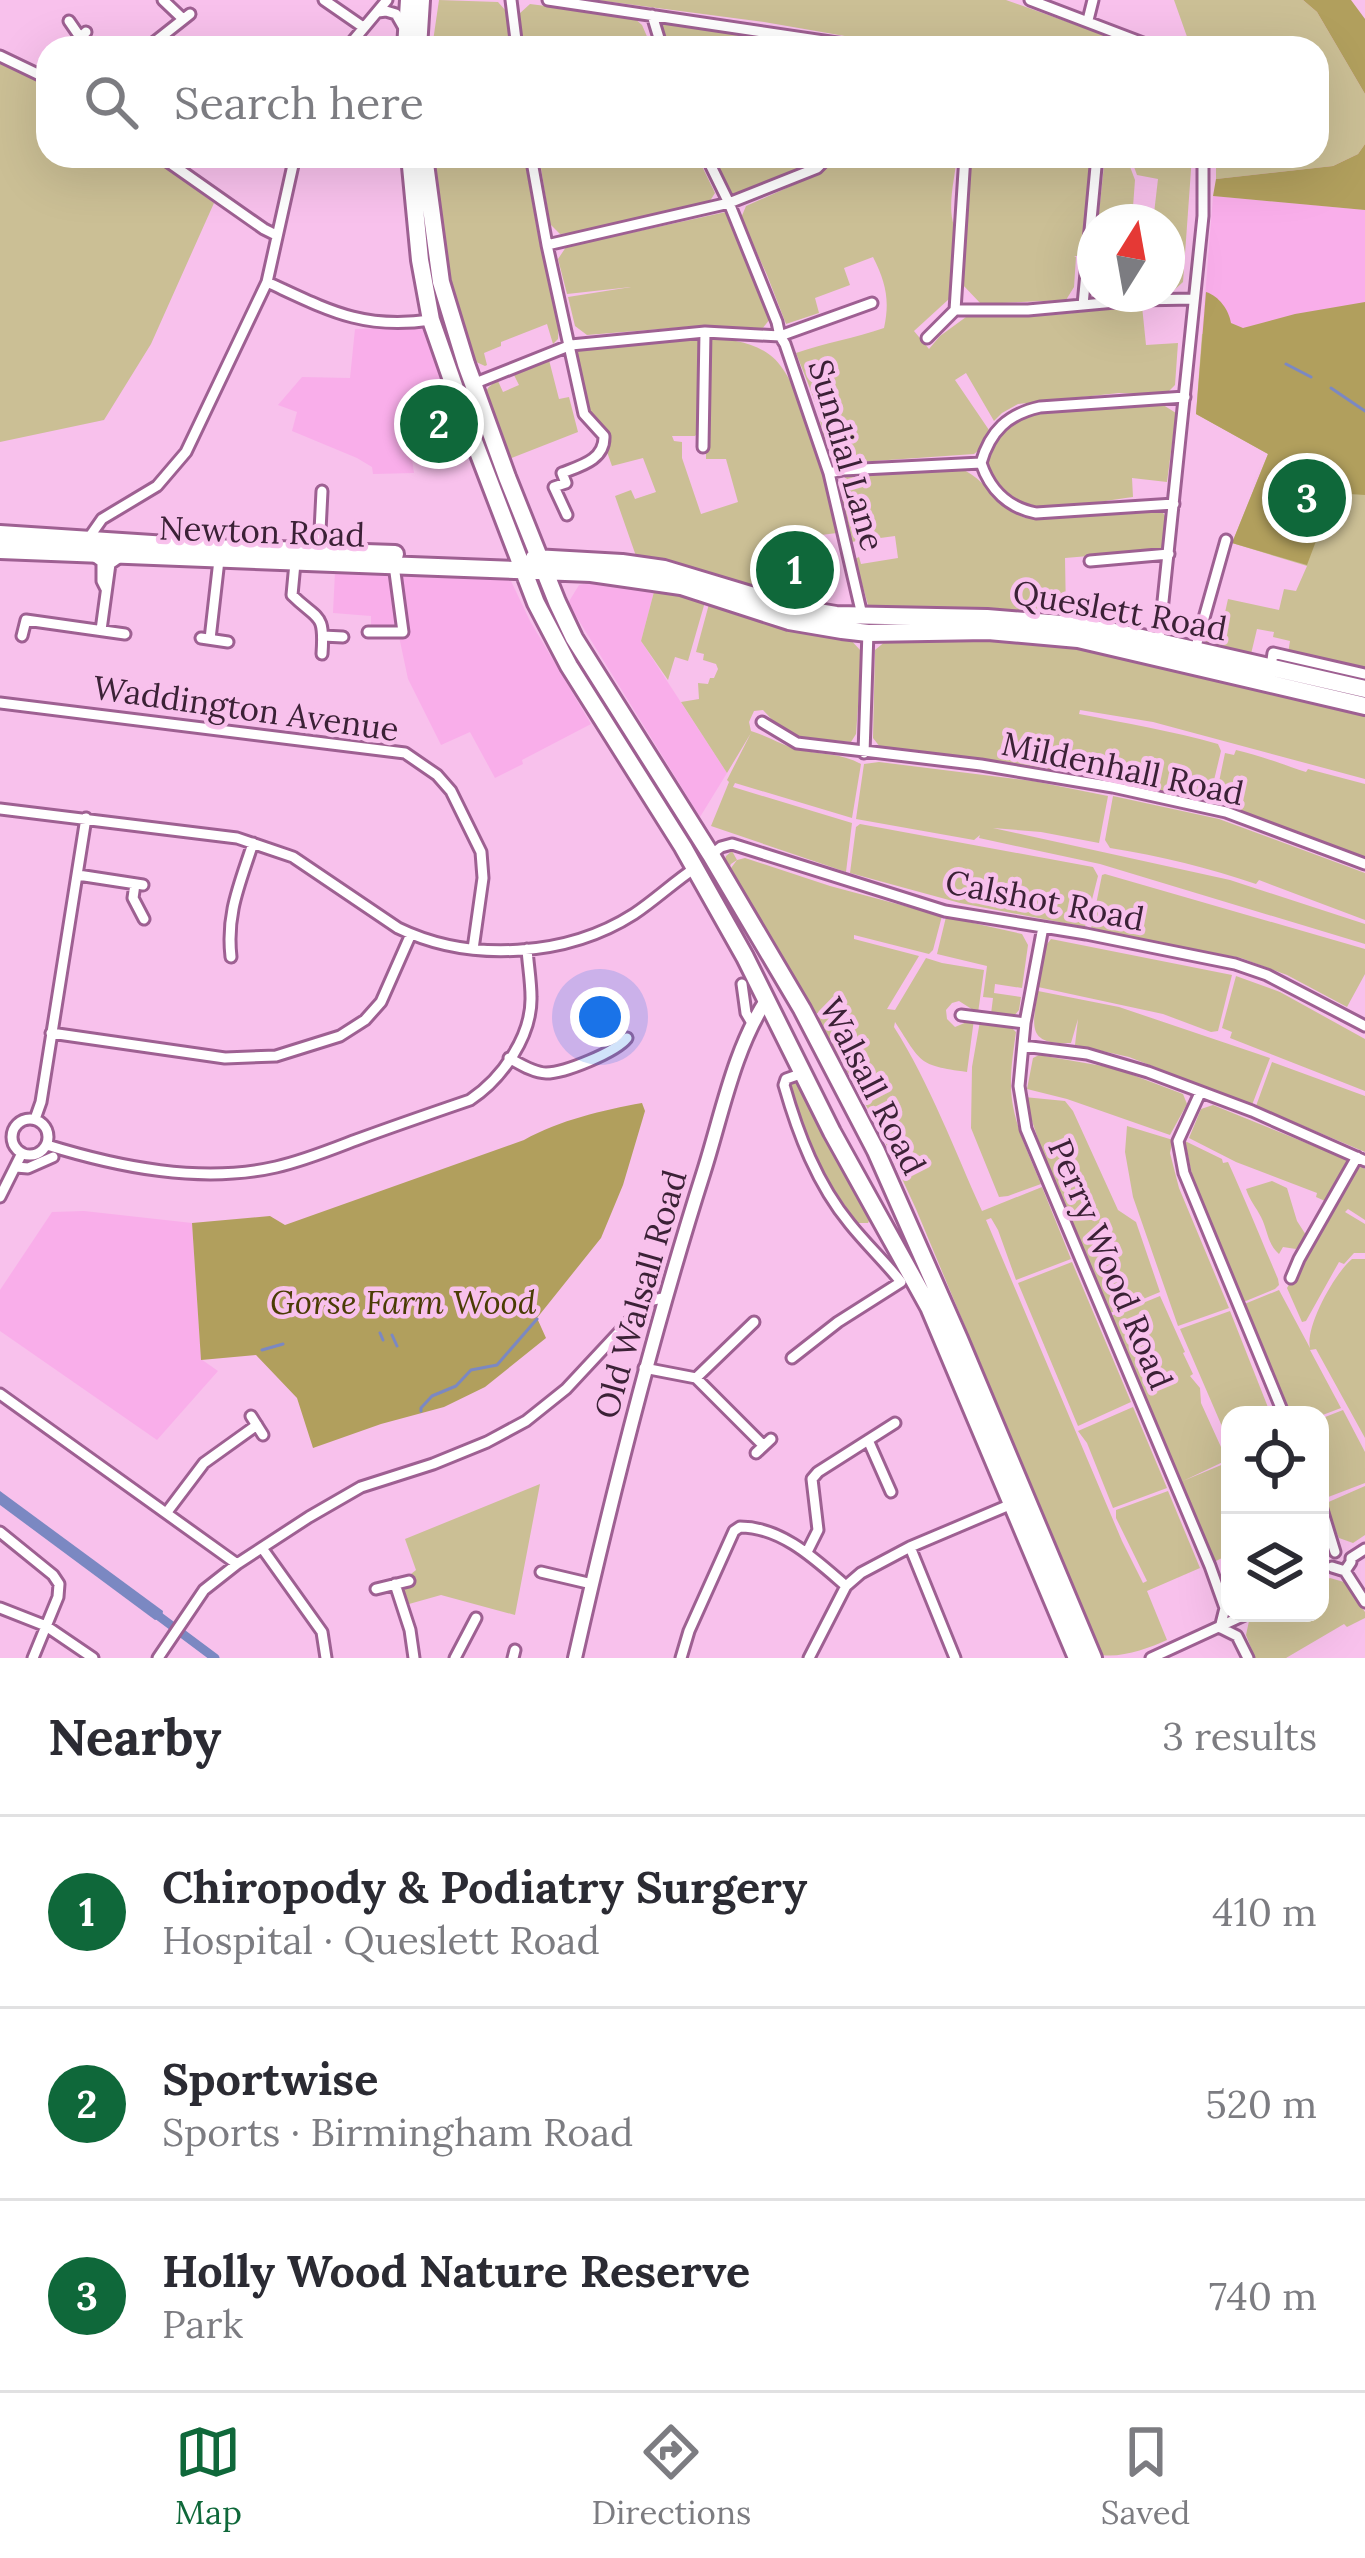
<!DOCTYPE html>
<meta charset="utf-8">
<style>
body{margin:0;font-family:Lora,serif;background:#f7f7f7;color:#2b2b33}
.controls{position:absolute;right:36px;bottom:36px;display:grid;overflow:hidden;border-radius:24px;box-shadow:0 12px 48px #0002}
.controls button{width:108px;height:108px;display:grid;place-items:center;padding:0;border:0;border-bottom:3px solid #e1e1e2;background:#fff;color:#2b2b33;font:60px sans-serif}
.compass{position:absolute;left:1077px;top:204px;width:108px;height:108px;border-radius:50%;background:#fff;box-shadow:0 12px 48px #0002;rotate:11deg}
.you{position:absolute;left:600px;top:1017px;width:42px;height:42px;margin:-30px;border:9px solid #fff;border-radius:50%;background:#1a73e8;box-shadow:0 0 0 18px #1a73e833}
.badge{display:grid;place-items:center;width:78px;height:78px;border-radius:50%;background:#0f683a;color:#fff;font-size:39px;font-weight:700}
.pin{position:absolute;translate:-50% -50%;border:6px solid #fff;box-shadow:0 3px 12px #0006}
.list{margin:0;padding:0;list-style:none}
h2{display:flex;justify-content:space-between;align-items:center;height:156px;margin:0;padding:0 48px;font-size:51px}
h2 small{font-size:39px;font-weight:400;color:#7c7c81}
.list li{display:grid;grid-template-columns:78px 1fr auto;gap:36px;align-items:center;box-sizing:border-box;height:192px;padding:0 48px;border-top:3px solid #e1e1e2}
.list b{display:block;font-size:45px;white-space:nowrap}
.list p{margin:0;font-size:39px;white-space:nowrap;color:#7c7c81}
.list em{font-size:39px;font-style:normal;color:#7c7c81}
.icon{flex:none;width:66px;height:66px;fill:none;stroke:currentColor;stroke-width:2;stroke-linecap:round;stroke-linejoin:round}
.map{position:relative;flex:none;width:1365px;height:1658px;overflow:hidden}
.search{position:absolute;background:#fff;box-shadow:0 12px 48px #0002;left:36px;right:36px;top:36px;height:132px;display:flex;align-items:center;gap:30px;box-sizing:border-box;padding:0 42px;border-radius:36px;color:#7c7c81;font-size:45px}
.sheet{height:732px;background:#fff}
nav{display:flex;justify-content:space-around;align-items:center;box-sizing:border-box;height:168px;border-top:3px solid #e1e1e2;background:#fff;font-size:33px;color:#7c7c81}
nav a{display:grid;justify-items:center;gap:6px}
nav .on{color:#0f683a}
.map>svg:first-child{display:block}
.built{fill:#f9aeea}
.green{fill:#cbbf95}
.forest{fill:#b19f5d}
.water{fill:#7b88c2}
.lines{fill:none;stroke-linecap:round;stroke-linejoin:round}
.stream{stroke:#7b88c2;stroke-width:3}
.canal{stroke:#7b88c2;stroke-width:9}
.street-casing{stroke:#9e6092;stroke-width:15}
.secondary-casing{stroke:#9e6092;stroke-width:18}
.highway-casing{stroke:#9e6092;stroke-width:22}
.street{stroke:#fff;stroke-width:9}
.secondary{stroke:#fff;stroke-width:12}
.highway{stroke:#fff;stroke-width:16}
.labels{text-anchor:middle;stroke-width:9;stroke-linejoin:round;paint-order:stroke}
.street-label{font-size:33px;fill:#3b2136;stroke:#f8c1ec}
.park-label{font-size:33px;font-style:italic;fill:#4a3c04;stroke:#f8c1ec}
</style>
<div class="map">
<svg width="1365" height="1658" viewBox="0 0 1365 1658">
<rect width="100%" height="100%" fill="#f8c1ec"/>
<!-- built -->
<path class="built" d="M1213 196 1365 210V311L1202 334Z
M416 327 424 330 458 427 441 430 440 433 417 434V442L410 444 414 473 373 474 372 467 357 458 292 431 297 412 278 405 302 377 350 378 355 329Z
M335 572 502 578 511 581 530 621 591 724 522 760 523 764 495 778 470 732 441 745 408 679 397 627 371 625V616L333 613Z
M593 582 655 588 641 641 727 773 700 817 568 603 579 585Z
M84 1211 192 1223 201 1359 218 1371 157 1440 0 1331V1290L52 1212Z"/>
<!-- green -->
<path class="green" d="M439 0 498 2 506 11 510 48H432Z
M596 0H1006L1141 48H914L764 22Z
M1174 0H1303L1317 12 1365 94V144L1358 154 1333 166 1216 179V156H1317V48H1191Z
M530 4 633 17 642 25 652 48H524L519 14Z
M665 22 836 46 838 48H667L659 30Z
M0 60 48 82V156H150L214 203 151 344 104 420 0 442Z
M435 156H524L538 234 559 319 558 339 553 344 547 324 501 342V346L484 353 487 365 485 366 474 361C451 295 439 226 435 156Z
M539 156H697L715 193 708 204C658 207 610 231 560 234L550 224Z
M713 156H818L802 168 733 199 729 197Z
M835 156H957C955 178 947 205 954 226L949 299 914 331 929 349 940 336 966 317 1053 315 1142 306 1146 345 1178 343 1175 385 1165 395 1119 393 1018 404 1002 413 994 421 966 373 955 380 989 430 979 450 974 454 831 464C822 447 823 427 817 408 811 390 803 371 796 353 825 343 855 338 884 328 890 300 886 283 873 257L844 268 850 285 815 298 819 313 786 324 767 275 741 218 746 206 818 174 829 166Z
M971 156H1089L1087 167 1093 168 1083 256H1074L1076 257 1074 287 1066 300 981 304 962 284Z
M1105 156H1126L1135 180 1132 220 1153 222H1098Z
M1130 156H1192L1183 282 1171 293H1167V222H1153L1158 179 1137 175Z
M726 212 770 319 762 329 697 326 587 335 575 326 568 297 631 287 567 294 558 259 566 247Z
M1365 311V670L1288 653 1290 641 1273 637 1274 632 1257 629 1251 654 1202 641 1204 623 1222 626 1228 599 1279 610 1284 589 1296 591 1307 566 1232 543 1268 454 1196 414 1202 334Z
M706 338C727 339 752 341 770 355 805 381 825 489 837 533L781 540 771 570 769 591 670 561 636 556 615 496 631 490 635 499 656 492 643 458 612 466 606 449 607 436 591 413 577 363 578 350 698 339 700 430 695 436H672L674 441 682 442V458L701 514 738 502 726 459H706Z
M549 360 559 399 569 397 578 432 509 459 491 406H488C484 393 485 387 498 381L503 392 519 385 514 375Z
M1160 403 1176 413 1167 482 1132 478 1133 497C1112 500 1043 511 1026 505 1008 499 995 479 986 463 989 452 993 438 1002 429 1028 403 1122 406 1160 403Z
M964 470C988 482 999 508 1025 518L1157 508C1172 516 1166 532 1165 547L1160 550 1065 558 1066 615 943 609 876 611 868 605 855 559 859 557 861 564 898 558 895 536 851 542 838 487 846 476Z
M655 588 705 602 688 661 675 657 668 680 641 641Z
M709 604C755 619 798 632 847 636L862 652 856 734 851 742 799 737 777 725 763 710 754 711 749 722 751 731C768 736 783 746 800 750 822 755 842 753 861 764L852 818 735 783 733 787 852 823 846 872 711 826 729 782 727 780 751 733 727 773 681 702 699 699 698 683 708 684 710 678H714L718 669 716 664 703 660 704 654 696 652Z
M887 640C941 641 997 637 1052 644 1157 658 1262 689 1365 714V779L1153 722 1080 710 1079 714C1125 723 1172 731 1218 744L1221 751 1209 801 1077 773 880 747 873 738 875 650Z
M1236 750C1259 755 1284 765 1306 772L1308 769 1365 784V857L1215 801 1225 753 1234 755Z
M879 762 1033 781 1108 796 1099 843 1041 832 993 828 1230 880 1365 924V944L1100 864 979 838 980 835 974 840 856 819 864 764Z
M1113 796 1219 819 1365 873V920L1259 880 1256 884C1209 868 1161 856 1110 848L1105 840Z
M860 824 1093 867 1098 876 1085 927 960 903 850 873 856 827Z
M732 851 737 860 745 858 830 886 942 916 933 950 929 954 854 935V939L919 956 887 1009 895 1010 926 958 942 963 984 970 978 1013 959 1001 952 1003 946 1010 947 1019 955 1027 974 1019 967 1072C917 1065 922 1063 895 1022L894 1027C930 1084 954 1149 982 1211L1042 1187 1071 1259 1016 1280 998 1230 991 1218 986 1220 1122 1541 1143 1583 1147 1581 1116 1518V1510L1168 1491 1200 1568 1147 1591 1167 1640C1149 1648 1122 1658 1102 1655L916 1209 879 1129 817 1017 836 1006 844 1019 831 1027 849 1017 839 1001 816 1014 733 879 731 868 737 860 731 864 728 871 724 864 726 856Z
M1105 874 1365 949V974L1347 1007 1287 975 1241 958 1091 929 1102 875Z
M946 917 1022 934 1028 945 1022 988 995 984 994 993 1021 997 1019 1010 1013 1017 991 1014 993 998 983 997 987 966 937 954Z
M1051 939 1232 975 1218 1031 1211 1032 1163 1014 1038 987 1044 948Z
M1236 976 1280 992 1365 1039V1091L1230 1038 1232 1032 1222 1028Z
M1038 991 1119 1007 1270 1058 1252 1105 1129 1057 1075 1045 1078 1019 1071 1043C1027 1045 1032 1027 1038 991Z
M980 1021 1009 1025 1016 1032C1013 1054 1009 1078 1012 1100 1016 1129 1030 1157 1041 1184L1008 1196 999 1197 971 1128 972 1067Z
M1039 1055 1114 1068 1183 1094 1187 1104 1170 1135 1067 1099 1027 1089 1033 1058Z
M1272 1062 1365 1096V1152L1256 1106Z
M791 1081 799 1082 872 1215 868 1223H858C823 1177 804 1142 788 1086Z
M1024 1097 1065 1101 1073 1111 1118 1210 1136 1222 1160 1292 1110 1313 1050 1175Z
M1213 1105 1346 1159 1347 1164 1325 1201 1316 1197 1317 1193 1236 1162 1189 1138 1201 1109Z
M1127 1126 1173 1140 1170 1153 1179 1188 1229 1308 1178 1326 1133 1197 1125 1152Z
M1185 1141 1222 1159 1223 1163 1228 1162C1246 1202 1261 1239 1278 1279L1279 1285 1275 1289 1241 1303 1195 1189Z
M1361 1167 1365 1169V1220L1348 1209 1345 1212 1365 1224V1253H1354L1344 1264 1339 1262 1306 1321 1302 1322 1287 1288 1356 1169Z
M1272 1181 1287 1188 1297 1221 1306 1235 1296 1249 1283 1247 1279 1254C1267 1243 1268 1231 1261 1217 1256 1207 1250 1201 1246 1189Z
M1352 1259H1365V1438L1316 1349 1310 1350 1341 1408 1320 1416 1288 1415 1242 1305 1279 1290 1310 1348C1305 1327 1334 1274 1352 1259Z
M1072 1262 1131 1402 1078 1426 1018 1283Z
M1160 1296 1185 1352 1183 1353 1193 1374 1190 1376 1200 1388 1201 1403 1226 1458 1225 1461 1183 1481 1226 1463 1230 1473V1554L1214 1562 1111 1316Z
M1230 1311 1271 1415H1230V1445L1180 1329Z
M1133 1407 1167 1488 1113 1508 1087 1443 1078 1431Z
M1343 1410 1365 1452V1483L1323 1499 1320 1493V1419Z
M540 1484 515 1615 441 1595 409 1604 402 1587 414 1584 411 1574 416 1570 405 1539Z
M1365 1486V1535L1353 1543 1339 1538 1324 1504Z
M1330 1578 1344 1582 1365 1612V1618L1347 1627 1344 1624 1286 1658H1255L1246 1635 1249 1621 1266 1613H1320V1584Z"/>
<!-- forest -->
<path class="forest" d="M1303 0H1351L1365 19V94L1317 12Z
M1365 144V210L1213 196 1216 179 1333 166 1358 154Z
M1206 292C1219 296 1229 310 1231 323L1243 328 1295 314 1365 302V495L1334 493 1307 565 1232 543 1268 454 1196 414Z
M642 1103 645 1111 623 1185 601 1238 537 1318 546 1338 485 1387 444 1407 381 1424 313 1448 297 1398 256 1355 201 1360 192 1223 270 1216 285 1225 524 1140C560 1120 603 1110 642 1103Z"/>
<!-- water -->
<path class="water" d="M0 1491 163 1611 162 1618 155 1620 0 1505Z"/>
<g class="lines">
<!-- stream -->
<path class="stream" d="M1286 364 1311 377
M1331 388 1365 411
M380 1333 383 1340
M392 1335 397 1346
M262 1350 283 1344
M421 1411V1408L432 1396 456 1386 471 1370 497 1365 537 1319"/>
<!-- canal -->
<path class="canal" d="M152 1611 215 1658"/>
<!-- street casing -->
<g class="street-casing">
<path id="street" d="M163 0 183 19
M324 0 363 27
M511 0 517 48
M548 0 871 48
M1030 0 1156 48
M378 12 386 11 396 14 404 28
M652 15 662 48
M1088 20 1093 0
M69 21 80 37
M69 48 86 32
M147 48 190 14
M347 48 387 0
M0 56 48 79
M160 156 264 229 276 235
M531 156 547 245 584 414 604 436C605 460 580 466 562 473L566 483 554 487 567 515
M706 156 729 203 777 322 780 336 872 303
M547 245 729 203 817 168 829 156
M267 282C328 310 362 330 431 320
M1083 305 1097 156
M955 310 965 156
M927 338 955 310H1028L1137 300 1193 299
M473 384 571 345 705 332 780 336 785 344 829 473 862 615
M703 447 705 332
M829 473 843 470 981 463
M1174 504 1036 513C1009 508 990 490 981 463 990 431 1008 414 1040 407L1185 397
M88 539 102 519 157 486 186 452 267 282 295 156
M319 551 322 491
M95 557 102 562V581L106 589
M1090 561 1169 554
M295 563 292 595C318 621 325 611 322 654
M101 630 110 564 120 557
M368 632H403L394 565
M22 636 26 620 125 634
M323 636 343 637
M201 638 228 642
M210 639 219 560
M1159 640 1203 216V156
M1195 650 1226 540
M1271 667 1273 653 1365 674
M0 703 405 753 437 775 451 791 481 852 483 878 473 949
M762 722 797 743 981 765 1113 787 1226 812 1365 864
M864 753 868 631
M0 809 237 838 293 857 398 928C470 963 567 957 634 914 655 900 674 882 695 868
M711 855 721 847 732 844 945 911 1086 934 1235 964 1267 975 1365 1026
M78 875 143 885
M135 884 133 898 144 919
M1043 927 1025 1023 1019 1086 1026 1129 1210 1566 1225 1608 1220 1628
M231 957C226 913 240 884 253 843
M742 984 746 1013 752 1023
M961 1015 1025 1023
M51 1033 225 1058 276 1056 340 1036 365 1020 381 1002 411 934
M1023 1046 1087 1054 1148 1072 1252 1111 1365 1161
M509 1058C520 1064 534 1073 546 1073 565 1073 616 1052 627 1038
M1200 1093 1178 1141 1184 1173 1284 1415
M12 1137a18 18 0 1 1 36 0a18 18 0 1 1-36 0Z
M35 1119 41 1102 86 818
M47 1145C118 1167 201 1184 276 1167 303 1161 330 1150 356 1140 394 1126 432 1113 470 1100 502 1079 532 1036 531 997 531 981 528 965 527 949
M16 1167 28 1168 53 1157
M0 1197 22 1153
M1291 1278 1299 1259 1357 1157
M792 1358 838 1322 901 1282C886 1263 866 1244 850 1224 817 1184 798 1134 784 1085L786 1079 803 1073
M644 1368 696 1378 763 1445
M696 1378 754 1322
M0 1394 237 1564
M251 1416 263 1435
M868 1440 891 1492
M756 1453 771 1439
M1320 1503 1335 1552
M167 1512 204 1463 257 1425
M0 1532 53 1575 59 1584 58 1597 33 1658
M910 1547 955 1658
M262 1548 322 1632 326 1658
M807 1552 818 1530 812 1479 818 1472 895 1423
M1332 1567 1345 1571 1351 1562V1558L1365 1549
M1345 1571 1365 1602
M541 1572 592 1584
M395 1584 410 1630 414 1658
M376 1589 409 1581
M0 1608 46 1626 93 1658
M1221 1628 1237 1636 1248 1658
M158 1658 204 1590 237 1564 309 1517 361 1487 433 1464 487 1442 526 1421 566 1389 648 1301 663 1298
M455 1658 476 1618
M513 1658 515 1650
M681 1658 689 1631 734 1531 740 1527C782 1527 816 1560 846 1586
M809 1658 846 1586 861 1573 910 1547 1014 1503
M1151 1658 1249 1613"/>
</g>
<!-- secondary casing -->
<g class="secondary-casing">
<path id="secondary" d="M575 1658C612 1494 653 1331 704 1171 722 1114 734 1049 767 999"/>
</g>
<!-- highway casing -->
<g class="highway-casing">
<path id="highway" d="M406 48 409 0
M418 48 421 0
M410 156 420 260 431 320 467 423 536 603 569 666 683 847 745 957 832 1132 929 1307 1077 1658
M424 156 441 282 466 364 507 477 557 602 574 638 711 855 802 1009 876 1151 959 1339 1093 1658
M0 534 213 548 395 554
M0 550 591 573 681 586 789 621 842 630 868 633 988 631 1078 639 1365 706
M534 558 622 563 664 569 794 608 836 615 987 618 1062 624 1120 633 1365 689"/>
</g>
<!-- street -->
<use href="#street" class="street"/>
<!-- secondary -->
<use href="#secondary" class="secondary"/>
<!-- highway -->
<use href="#highway" class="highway"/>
</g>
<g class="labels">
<!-- street labels -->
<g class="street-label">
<text transform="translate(847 455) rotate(74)" y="12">Sundial Lane</text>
<text transform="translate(262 531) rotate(2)" y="12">Newton Road</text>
<text transform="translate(1120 610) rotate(10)" y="12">Queslett Road</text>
<text transform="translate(246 708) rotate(8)" y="12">Waddington Avenue</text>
<text transform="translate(1123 768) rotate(12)" y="12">Mildenhall Road</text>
<text transform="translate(1045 900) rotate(11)" y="12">Calshot Road</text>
<text transform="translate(873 1086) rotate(63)" y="12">Walsall Road</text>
<text transform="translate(1111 1264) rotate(67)" y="12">Perry Wood Road</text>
<text transform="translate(640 1294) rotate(-74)" y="12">Old Walsall Road</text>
</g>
<!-- park labels -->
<g class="park-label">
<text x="403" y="1314">Gorse Farm Wood</text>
</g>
</g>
</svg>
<div class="controls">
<button><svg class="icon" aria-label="locate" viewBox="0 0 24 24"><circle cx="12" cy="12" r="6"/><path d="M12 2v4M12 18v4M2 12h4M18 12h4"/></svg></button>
<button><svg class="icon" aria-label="layers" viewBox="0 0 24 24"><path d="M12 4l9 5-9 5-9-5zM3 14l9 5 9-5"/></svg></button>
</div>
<svg class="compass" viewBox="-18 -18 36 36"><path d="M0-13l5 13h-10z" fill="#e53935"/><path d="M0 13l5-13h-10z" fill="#7c7c81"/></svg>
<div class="you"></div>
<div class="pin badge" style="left:795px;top:570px">1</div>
<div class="pin badge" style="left:439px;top:424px">2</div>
<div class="pin badge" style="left:1307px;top:498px">3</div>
<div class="search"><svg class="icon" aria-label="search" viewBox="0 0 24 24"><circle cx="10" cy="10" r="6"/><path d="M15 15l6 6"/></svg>Search here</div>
</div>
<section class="sheet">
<h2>Nearby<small>3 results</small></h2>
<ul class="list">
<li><span class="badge">1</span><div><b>Chiropody &amp; Podiatry Surgery</b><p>Hospital · Queslett Road</p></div><em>410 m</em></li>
<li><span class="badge">2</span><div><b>Sportwise</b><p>Sports · Birmingham Road</p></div><em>520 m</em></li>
<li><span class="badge">3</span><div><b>Holly Wood Nature Reserve</b><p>Park</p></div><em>740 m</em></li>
</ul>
</section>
<nav>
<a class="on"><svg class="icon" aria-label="map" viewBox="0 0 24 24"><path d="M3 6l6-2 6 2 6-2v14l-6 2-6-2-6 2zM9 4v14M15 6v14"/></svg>Map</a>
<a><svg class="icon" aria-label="directions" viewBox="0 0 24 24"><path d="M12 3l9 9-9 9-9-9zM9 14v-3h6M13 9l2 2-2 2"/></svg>Directions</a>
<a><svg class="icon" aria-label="saved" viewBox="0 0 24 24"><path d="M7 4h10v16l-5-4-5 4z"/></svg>Saved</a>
</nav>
